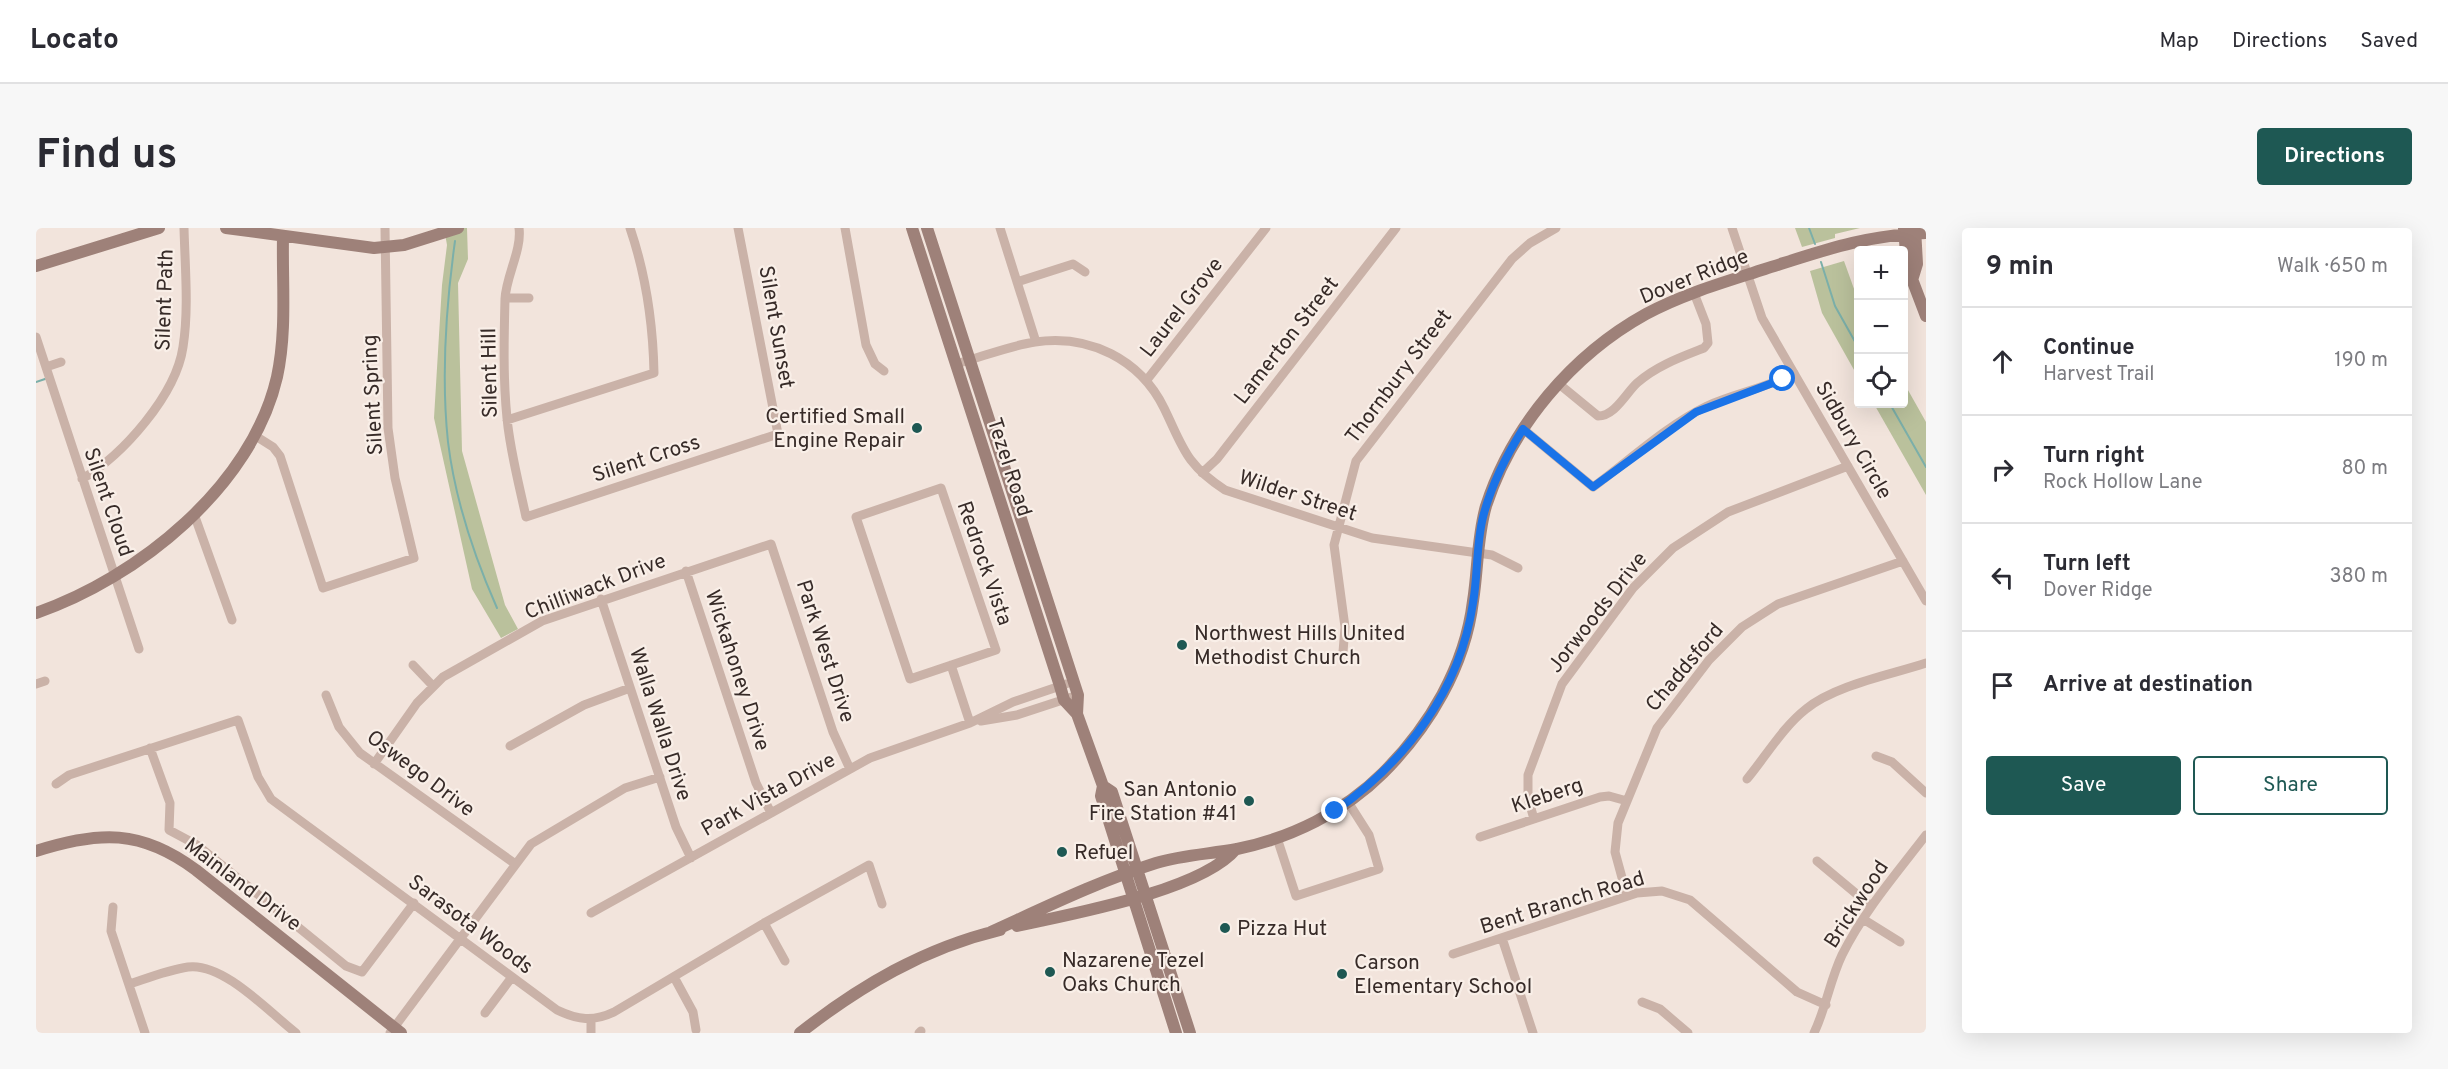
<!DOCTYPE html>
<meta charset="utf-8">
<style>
body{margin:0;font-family:Overpass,sans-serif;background:#f7f7f7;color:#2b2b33}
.controls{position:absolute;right:18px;top:18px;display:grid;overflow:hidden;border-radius:6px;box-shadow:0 6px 24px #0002}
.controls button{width:54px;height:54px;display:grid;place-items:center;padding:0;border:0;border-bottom:2px solid #e1e1e2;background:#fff;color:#2b2b33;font:30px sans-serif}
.stop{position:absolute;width:18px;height:18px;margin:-14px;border:4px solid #1a73e8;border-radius:50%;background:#fff}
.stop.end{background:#1a73e8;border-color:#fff;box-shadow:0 2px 6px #0008}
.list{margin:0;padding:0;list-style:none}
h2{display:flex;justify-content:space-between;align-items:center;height:78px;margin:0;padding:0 24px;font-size:26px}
h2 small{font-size:20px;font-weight:400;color:#7c7c81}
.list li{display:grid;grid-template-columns:39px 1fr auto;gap:18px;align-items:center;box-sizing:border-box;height:108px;padding:0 24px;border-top:2px solid #e1e1e2}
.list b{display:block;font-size:22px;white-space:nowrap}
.list p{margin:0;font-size:20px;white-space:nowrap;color:#7c7c81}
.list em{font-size:20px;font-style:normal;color:#7c7c81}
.actions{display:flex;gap:12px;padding:18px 24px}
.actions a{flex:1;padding:14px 0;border:2px solid #1e5853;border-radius:6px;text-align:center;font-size:21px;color:#1e5853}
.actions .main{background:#1e5853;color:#fff}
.icon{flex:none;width:33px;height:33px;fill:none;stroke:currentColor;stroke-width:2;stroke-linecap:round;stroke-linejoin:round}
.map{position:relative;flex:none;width:1890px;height:805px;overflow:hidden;border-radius:6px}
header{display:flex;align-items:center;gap:36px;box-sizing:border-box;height:84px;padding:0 30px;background:#fff;border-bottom:2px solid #e1e1e2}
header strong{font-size:28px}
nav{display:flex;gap:33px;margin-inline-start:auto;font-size:21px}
.intro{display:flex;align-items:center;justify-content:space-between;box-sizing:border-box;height:144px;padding:0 36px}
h1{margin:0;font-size:42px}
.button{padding:15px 27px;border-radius:6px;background:#1e5853;color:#fff;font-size:21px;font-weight:700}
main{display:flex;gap:36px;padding:0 36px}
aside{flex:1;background:#fff;border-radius:6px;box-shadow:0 6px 24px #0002}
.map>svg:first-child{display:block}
.green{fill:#bac19c}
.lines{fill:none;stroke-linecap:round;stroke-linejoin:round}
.stream{stroke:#7bafa9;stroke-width:2}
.street{stroke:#cab2a8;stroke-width:9}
.secondary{stroke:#9e8179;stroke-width:12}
.route{stroke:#1a73e8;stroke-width:8}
.poi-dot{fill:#1e5853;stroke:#f9efe8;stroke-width:2}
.labels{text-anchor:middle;stroke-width:4.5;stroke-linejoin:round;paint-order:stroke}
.street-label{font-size:21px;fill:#372b28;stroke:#f9efe8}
.poi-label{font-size:21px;fill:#372b28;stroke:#f9efe8;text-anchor:start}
</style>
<header>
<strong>Locato</strong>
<nav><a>Map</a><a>Directions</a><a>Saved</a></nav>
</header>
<div class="intro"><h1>Find us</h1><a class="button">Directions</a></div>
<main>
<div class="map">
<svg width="1890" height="805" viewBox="0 0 1890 805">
<rect width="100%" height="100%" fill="#f2e4dc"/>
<!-- green -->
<path class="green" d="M408 0H431L432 31 422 55 426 223 469 377 482 401 465 410 436 361 398 190 406 57 411 17Z
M1759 0H1824L1799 6V10L1766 19Z
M1808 33 1822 72V149L1786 85 1774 43Z
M1868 155 1890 194V267L1838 176H1868Z"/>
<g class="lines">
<!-- stream -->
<path class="stream" d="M1773 0 1779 16
M419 13C410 78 405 148 412 214 419 271 438 328 461 380
M1785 34 1799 78 1822 119
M0 154 9 151
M1854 176 1890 239"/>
<!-- street -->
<path class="street" d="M483 0C486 22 470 48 469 71 468 110 467 151 471 190 474 223 483 256 490 289L742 206 702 0
M809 0 830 117 839 136 848 143
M964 0 1000 114
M1696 0 1726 90 1890 373
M981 54 1037 36 1049 44
M469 70H493
M0 109 103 421
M920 136C946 129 972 118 999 114 1053 106 1104 131 1128 180 1147 219 1149 236 1189 262L1336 310 1456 327 1482 340
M10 139 25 134
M1110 153 1230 0
M1523 156 1562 188C1579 188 1590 165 1601 155 1620 138 1645 129 1668 120L1672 115 1670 96 1658 65
M471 192 618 145C617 95 610 47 594 0
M1487 201 1557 259C1594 232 1630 198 1671 178 1700 165 1731 160 1758 145
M218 207 237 219 244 228 287 360 378 330 359 250 352 200 349 0
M1166 245 1181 231 1360 0
M46 251C87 227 140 167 147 119 153 81 149 39 148 0
M905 260 960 422 874 451 820 289Z
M158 286 196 392
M650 343 720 555 735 585
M565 371 640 599 655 630
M1307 424 1309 399 1298 317 1320 233 1476 31 1494 15 1520 0
M377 437 397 458
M915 437 934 495
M0 456 9 453
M290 467 303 499 324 525 478 635
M945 493 981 487 1042 467
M474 518 548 477 594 460
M114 520 134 575 133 602 161 617 310 738 326 744 378 675
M1840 528 1856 534 1890 565
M338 536 381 475 407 449 506 393 735 316 797 504 814 541
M1711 551C1730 528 1747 499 1770 481 1799 457 1854 447 1890 435
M20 556 33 547 202 492 222 549 235 571 521 782C542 792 557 794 578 784L728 695 833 637 846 676
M1498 591 1492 570V547L1526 456 1597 360 1637 320 1692 284 1812 238
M1444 609 1564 569 1573 568 1591 573
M1241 610 1260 668 1343 641 1333 607 1312 574
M1781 633 1835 678
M1591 668 1579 624 1582 595 1621 500 1673 432 1706 399 1742 376 1867 333
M77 679 75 703 109 805
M555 685 834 530 934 495 977 474 1030 456
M1827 691 1864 714
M728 695 749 733
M1466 710 1497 805
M1417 726 1601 665 1626 663 1654 672 1761 764 1790 777
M638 749 657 784 660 802
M94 756C112 750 132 742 152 739 187 734 233 784 260 805
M1606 774 1624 781 1652 805
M449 785 476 749
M555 791V805
M354 805 495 616 589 560 624 549
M883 805 885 803
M1778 805C1790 780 1794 752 1806 727 1828 683 1860 646 1890 607"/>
<!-- secondary -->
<path class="secondary" d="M190 0 338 20 368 17 422 0
M876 0 1024 458 1028 472 1041 486
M891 0 1042 467 1041 486 1067 558 1065 568 1140 805
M1868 0 1871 38 1890 88
M0 38 123 0
M1877 49 1881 36 1879 0
M0 385C102 350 216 258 241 149 251 103 246 55 247 8
M1067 558 1076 564 1154 805
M0 623C63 603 105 601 160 642L365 805
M981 698C1035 686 1165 663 1200 621
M955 704C1010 679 1063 653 1120 635 1147 627 1174 626 1201 621 1255 610 1308 584 1347 545 1393 499 1429 439 1437 373 1442 342 1441 309 1450 278 1476 198 1536 127 1610 86 1647 66 1689 54 1729 41 1786 23 1829 7 1890 5
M764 805C824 758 888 720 964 702"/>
</g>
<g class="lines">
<!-- route -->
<path class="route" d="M1299 583C1370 533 1424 463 1437 375 1442 347 1440 317 1447 289 1455 258 1470 228 1487 201L1557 259 1660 184 1747 151"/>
</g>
<!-- markers -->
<g class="poi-dot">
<circle cx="881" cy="200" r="6"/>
<circle cx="1146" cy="417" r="6"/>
<circle cx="1213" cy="573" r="6"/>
<circle cx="1026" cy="624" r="6"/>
<circle cx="1189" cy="700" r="6"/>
<circle cx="1014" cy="744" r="6"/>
<circle cx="1306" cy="746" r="6"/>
</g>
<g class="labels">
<!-- street labels -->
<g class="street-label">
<text transform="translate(1658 48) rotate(-22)" y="7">Dover Ridge</text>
<text transform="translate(128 72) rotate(-88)" y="7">Silent Path</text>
<text transform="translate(1145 79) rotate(-52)" y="7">Laurel Grove</text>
<text transform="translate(741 99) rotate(80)" y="7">Silent Sunset</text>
<text transform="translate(1250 112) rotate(-52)" y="7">Lamerton Street</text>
<text transform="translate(453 145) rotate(-91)" y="7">Silent Hill</text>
<text transform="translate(1362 148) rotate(-53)" y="7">Thornbury Street</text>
<text transform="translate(336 167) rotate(-93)" y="7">Silent Spring</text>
<text transform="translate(1818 212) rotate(60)" y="7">Sidbury Circle</text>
<text transform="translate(610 230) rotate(-18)" y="7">Silent Cross</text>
<text transform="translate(974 239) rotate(72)" y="7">Tezel Road</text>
<text transform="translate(1262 267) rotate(18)" y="7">Wilder Street</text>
<text transform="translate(73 274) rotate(71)" y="7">Silent Cloud</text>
<text transform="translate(949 335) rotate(71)" y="7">Redrock Vista</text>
<text transform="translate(559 358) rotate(-21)" y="7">Chilliwack Drive</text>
<text transform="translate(1561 384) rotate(-52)" y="7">Jorwoods Drive</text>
<text transform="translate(790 423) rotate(72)" y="7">Park West Drive</text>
<text transform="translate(1648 439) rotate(-50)" y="7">Chaddsford</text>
<text transform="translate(702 442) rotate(72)" y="7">Wickahoney Drive</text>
<text transform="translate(625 496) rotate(72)" y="7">Walla Walla Drive</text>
<text transform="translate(385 545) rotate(37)" y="7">Oswego Drive</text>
<text transform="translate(732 566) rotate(-29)" y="7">Park Vista Drive</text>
<text transform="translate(1511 567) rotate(-18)" y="7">Kleberg</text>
<text transform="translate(207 656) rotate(37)" y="7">Mainland Drive</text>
<text transform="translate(1526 674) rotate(-17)" y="7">Bent Branch Road</text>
<text transform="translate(1820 676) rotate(-57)" y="7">Brickwood</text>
<text transform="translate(435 696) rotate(37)" y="7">Sarasota Woods</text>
</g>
<!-- poi labels -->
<g class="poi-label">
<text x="869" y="195" text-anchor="end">Certified Small<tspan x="869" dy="24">Engine Repair</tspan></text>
<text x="1158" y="412">Northwest Hills United<tspan x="1158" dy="24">Methodist Church</tspan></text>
<text x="1201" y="568" text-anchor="end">San Antonio<tspan x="1201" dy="24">Fire Station #41</tspan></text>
<text x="1038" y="631">Refuel</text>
<text x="1201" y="707">Pizza Hut</text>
<text x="1026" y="739">Nazarene Tezel<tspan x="1026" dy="24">Oaks Church</tspan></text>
<text x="1318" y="741">Carson<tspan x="1318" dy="24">Elementary School</tspan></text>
</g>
</g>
</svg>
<div class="controls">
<button>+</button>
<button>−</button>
<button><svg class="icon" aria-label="locate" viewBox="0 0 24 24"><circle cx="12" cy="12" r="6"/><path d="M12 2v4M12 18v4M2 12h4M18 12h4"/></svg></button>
</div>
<div class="stop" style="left:1747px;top:151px"></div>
<div class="stop end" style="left:1299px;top:583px"></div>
</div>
<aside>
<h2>9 min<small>Walk · 650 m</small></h2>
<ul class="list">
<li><svg class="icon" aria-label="ahead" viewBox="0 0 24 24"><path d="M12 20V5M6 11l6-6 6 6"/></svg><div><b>Continue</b><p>Harvest Trail</p></div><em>190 m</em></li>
<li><svg class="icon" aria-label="right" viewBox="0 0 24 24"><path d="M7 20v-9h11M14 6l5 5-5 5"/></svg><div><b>Turn right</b><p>Rock Hollow Lane</p></div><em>80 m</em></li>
<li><svg class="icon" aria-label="left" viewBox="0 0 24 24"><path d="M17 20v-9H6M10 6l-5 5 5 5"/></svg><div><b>Turn left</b><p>Dover Ridge</p></div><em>380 m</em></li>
<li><svg class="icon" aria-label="arrive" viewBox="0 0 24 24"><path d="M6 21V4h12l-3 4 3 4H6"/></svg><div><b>Arrive at destination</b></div></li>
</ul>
<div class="actions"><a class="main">Save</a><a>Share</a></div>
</aside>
</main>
